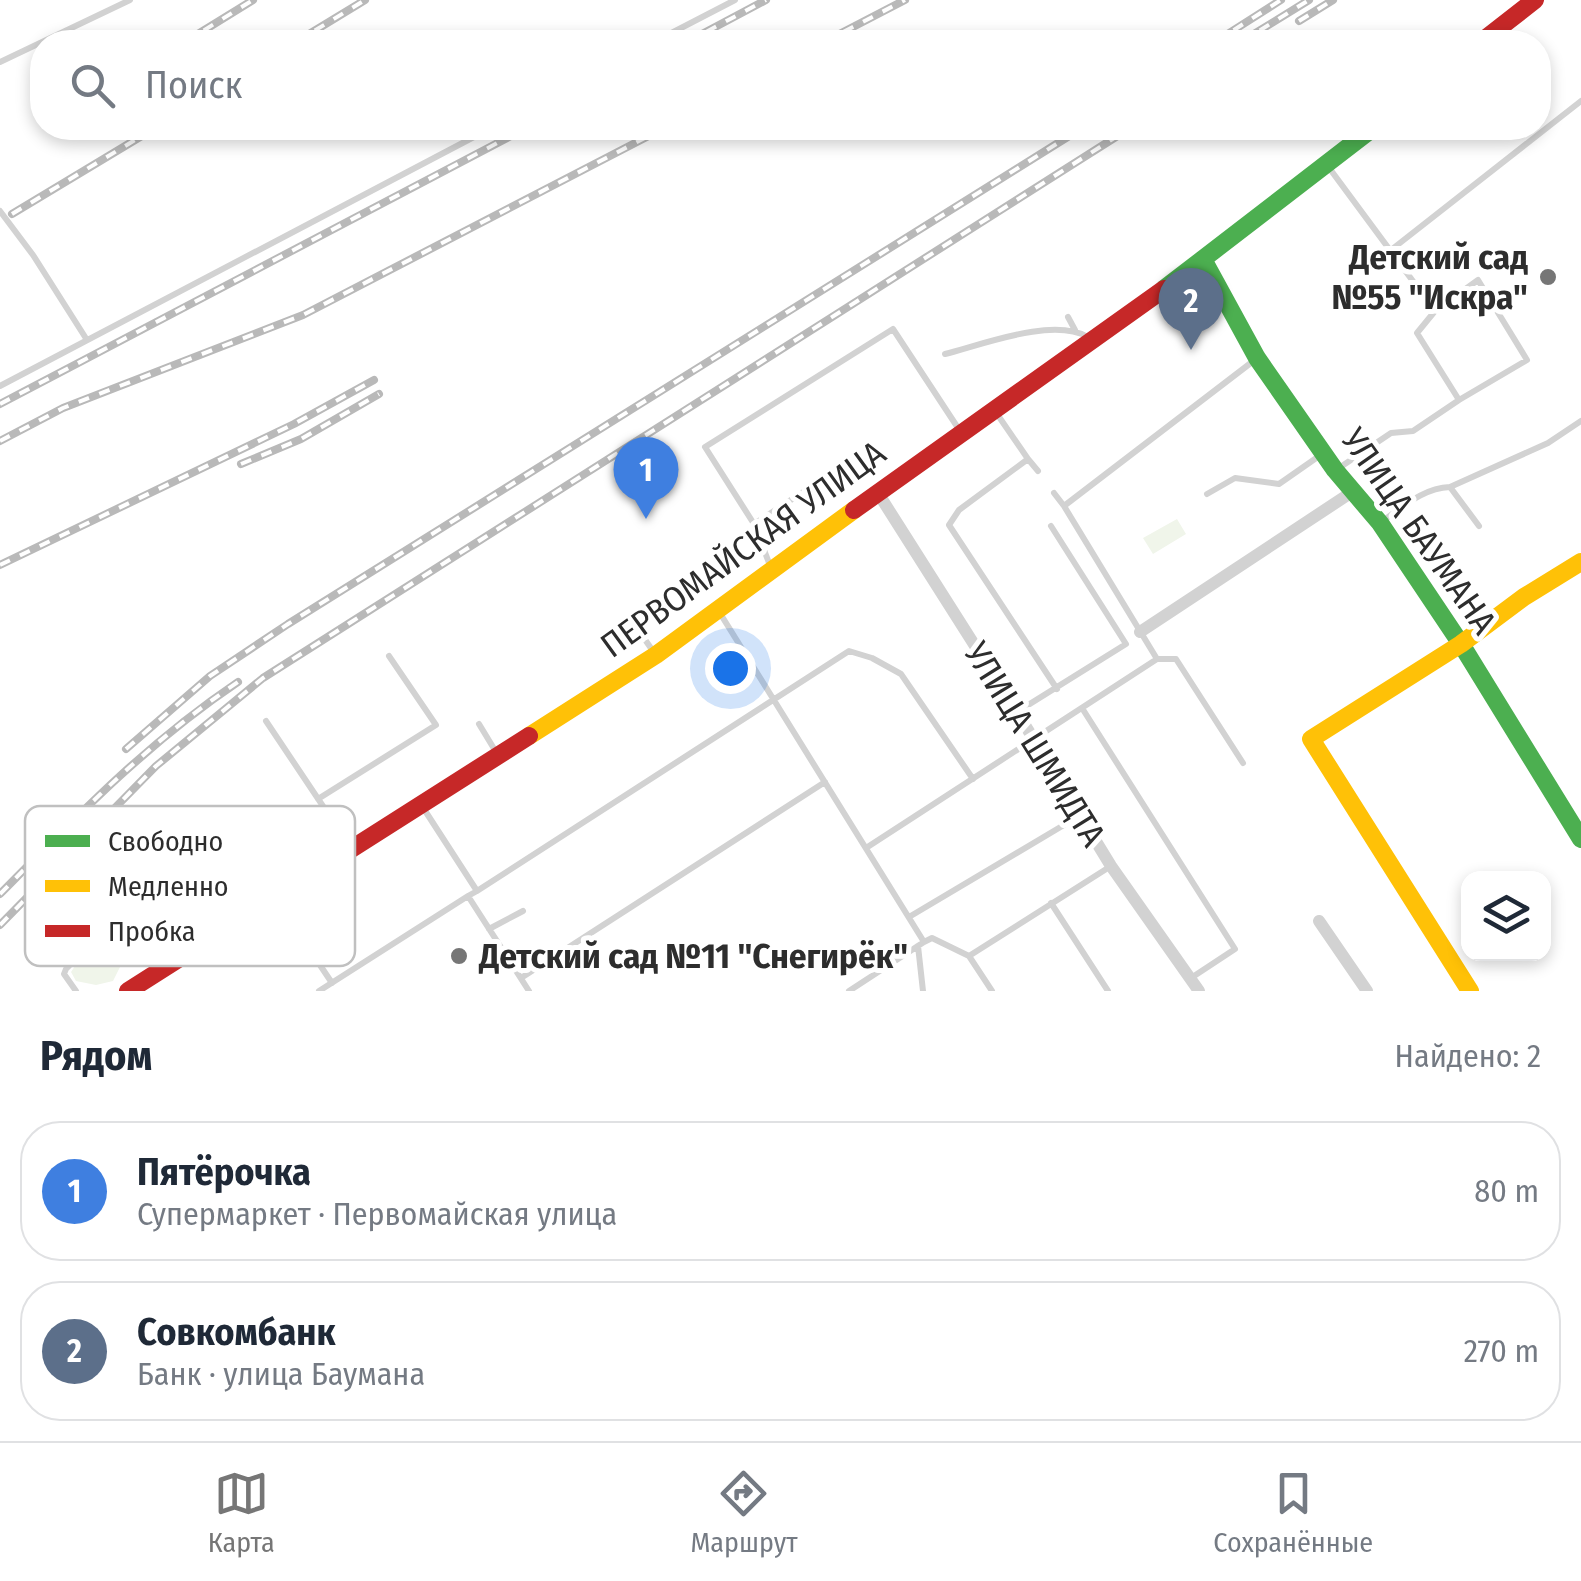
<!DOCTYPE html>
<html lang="ru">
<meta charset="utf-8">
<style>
body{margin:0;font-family:"Fira Sans Condensed",sans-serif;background:#f6f6f7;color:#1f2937}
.controls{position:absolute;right:30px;bottom:30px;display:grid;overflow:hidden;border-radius:20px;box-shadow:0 5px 15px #0003}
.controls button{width:90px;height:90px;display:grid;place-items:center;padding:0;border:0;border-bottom:2px solid #e0e1e3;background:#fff;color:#1f2937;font:50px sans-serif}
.you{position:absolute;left:730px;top:668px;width:35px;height:35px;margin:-25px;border:8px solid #fff;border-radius:50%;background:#1a73e8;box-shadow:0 0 0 15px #1a73e833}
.badge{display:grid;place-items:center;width:65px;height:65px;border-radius:50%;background:#767676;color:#fff;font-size:32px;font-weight:700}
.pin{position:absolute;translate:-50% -82px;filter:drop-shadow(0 2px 5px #0008)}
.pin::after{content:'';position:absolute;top:52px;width:35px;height:30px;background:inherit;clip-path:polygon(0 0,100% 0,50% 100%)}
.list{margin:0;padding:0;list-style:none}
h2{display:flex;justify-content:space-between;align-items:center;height:130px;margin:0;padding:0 40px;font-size:42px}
h2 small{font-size:32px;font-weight:400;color:#747a83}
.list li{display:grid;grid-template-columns:65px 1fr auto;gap:30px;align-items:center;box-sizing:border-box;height:140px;margin:0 20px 20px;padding:0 20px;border:2px solid #e0e1e3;border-radius:40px}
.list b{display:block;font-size:38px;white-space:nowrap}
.list p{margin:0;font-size:32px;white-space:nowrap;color:#747a83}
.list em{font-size:32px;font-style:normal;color:#747a83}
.icon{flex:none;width:55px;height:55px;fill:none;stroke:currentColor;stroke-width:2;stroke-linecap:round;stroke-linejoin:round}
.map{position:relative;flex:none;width:1581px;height:991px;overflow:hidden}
.search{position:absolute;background:#fff;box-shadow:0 5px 15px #0003;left:30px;right:30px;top:30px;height:110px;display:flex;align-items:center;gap:25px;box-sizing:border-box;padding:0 35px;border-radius:40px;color:#747a83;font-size:38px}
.sheet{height:450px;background:#fff}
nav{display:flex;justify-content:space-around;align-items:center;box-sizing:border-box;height:140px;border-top:2px solid #e0e1e3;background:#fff;font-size:28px;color:#747a83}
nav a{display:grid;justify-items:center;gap:5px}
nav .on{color:#767676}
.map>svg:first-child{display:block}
.green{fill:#f0f5ea}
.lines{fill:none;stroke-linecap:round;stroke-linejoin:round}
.lane{stroke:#d2d2d2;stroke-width:6}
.street{stroke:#d2d2d2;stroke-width:12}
.fast{stroke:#4caf50;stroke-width:18}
.slow{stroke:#ffc107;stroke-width:18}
.jam{stroke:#c62828;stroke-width:18}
.rail-casing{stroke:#b9b9b9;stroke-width:8}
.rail{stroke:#fff;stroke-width:4;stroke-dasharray:11;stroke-linecap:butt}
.poi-dot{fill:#767676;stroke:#fff;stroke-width:4}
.labels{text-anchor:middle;stroke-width:10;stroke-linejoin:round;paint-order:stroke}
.poi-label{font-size:35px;font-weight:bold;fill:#2d2d2d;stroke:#fff;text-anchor:end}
.street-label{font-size:35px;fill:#2d2d2d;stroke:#fff}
.key{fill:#fff;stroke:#c0c0c0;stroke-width:2.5}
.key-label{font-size:28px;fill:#2d2d2d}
</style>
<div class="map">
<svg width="1581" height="991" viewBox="0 0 1581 991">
<rect width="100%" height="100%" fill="#fff"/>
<!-- green -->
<path class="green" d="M1177 519 1186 534 1153 554 1143 538Z
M153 935 162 942 139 964 125 957 113 981 96 985 76 981 71 972 77 963 100 966 113 961 115 949 124 939 134 942Z"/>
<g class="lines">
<!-- lane -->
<path class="lane" d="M71 29 77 42
M654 42 735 0
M0 62 130 0
M1327 165 1435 311 1478 280 1527 360 1459 400 1417 333 1435 311
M0 211 33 255 87 340
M1391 250 1581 101
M1068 317 1075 330
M945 354C984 344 1053 317 1088 337
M0 386 491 128
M995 411 1028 459 959 510 949 525 1057 689
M1028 459 1038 471
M1336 470 1391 433 1413 431 1459 400
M1450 487 1548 443 1581 421
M1054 493 1064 506
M1207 494 1235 478 1279 484 1322 454
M1381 522C1403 507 1423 488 1450 487L1479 526
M754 524 823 479
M771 568 754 524 705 447 893 329 960 431
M718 610 924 942 849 991
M639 631 655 654
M1157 659H1176L1243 763
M1082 708 1235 949 1191 978
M1017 712 1126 644 1051 526
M266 721 349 845
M479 724 496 752
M318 799 436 725 389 656
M422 806 477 891 468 896 529 991
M866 848 1157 659 1064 506 1256 359
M477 891 849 651 872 658 901 674 973 779
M275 898 332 983
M1051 903 1108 991
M909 917 1079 816
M489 929 523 911
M924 942 932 938 969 956 1111 866
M918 946 923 991
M969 956 992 991
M521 978 825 782
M76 991 64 974 66 969 136 895 96 855
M319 991 468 896"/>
<!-- street -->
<path class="street" d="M878 493 1017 712 1111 866 1199 991
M1140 632 1352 492
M1319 921 1367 991"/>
<!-- fast -->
<path class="fast" d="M1204 261 1257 358 1335 470 1380 523 1461 644 1581 839
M1164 289 1373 128"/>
<!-- slow -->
<path class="slow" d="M529 736 656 655 854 510
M1470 991 1311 739 1461 644 1524 597 1581 562"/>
<!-- jam -->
<path class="jam" d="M1481 42 1535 0
M854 510 1164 289
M128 991 529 736"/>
<!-- rail casing -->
<g class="rail-casing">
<path id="rail" d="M1299 21 1333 0
M185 42 253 0
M296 42 365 0
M687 42 766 0
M824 42 905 0
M1215 42 1281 0
M1241 42 1309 0
M12 214 155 128
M0 404 526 128
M0 441 63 408 303 315 664 128
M241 464 301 439 379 394
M0 565 294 424 374 380
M126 749 210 676 288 624 1082 128
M0 894C77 816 146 744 238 682
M0 925 156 766 263 678 1130 128"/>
</g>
<!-- rail -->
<use href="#rail" class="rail"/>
</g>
<!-- markers -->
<g class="poi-dot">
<circle cx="1548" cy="277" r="10"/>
<circle cx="459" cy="956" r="10"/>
</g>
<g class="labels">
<!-- poi labels -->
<g class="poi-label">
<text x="1528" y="269">Детский сад<tspan x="1528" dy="40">№55 "Искра"</tspan></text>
<text x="479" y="968" text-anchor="start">Детский сад №11 "Снегирёк"</text>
</g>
<!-- street labels -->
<g class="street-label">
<text transform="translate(1419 531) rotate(55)" y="12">УЛИЦА БАУМАНА</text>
<text transform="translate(743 549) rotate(-36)" y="12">ПЕРВОМАЙСКАЯ УЛИЦА</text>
<text transform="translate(1035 744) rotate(58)" y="12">УЛИЦА ШМИДТА</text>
</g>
</g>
<!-- legend -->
<rect x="25" y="806" width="330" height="160" rx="15" class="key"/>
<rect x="45" y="835" width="45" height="12" fill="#4caf50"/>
<rect x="45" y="880" width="45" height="12" fill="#ffc107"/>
<rect x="45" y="925" width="45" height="12" fill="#c62828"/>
<g class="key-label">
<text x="108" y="851">Свободно</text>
<text x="108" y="896">Медленно</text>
<text x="108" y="941">Пробка</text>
</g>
</svg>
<div class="controls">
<button><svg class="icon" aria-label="layers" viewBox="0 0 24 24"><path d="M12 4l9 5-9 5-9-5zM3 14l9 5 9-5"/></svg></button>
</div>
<div class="you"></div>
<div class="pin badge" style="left:646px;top:519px;background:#3f7fe0">1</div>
<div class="pin badge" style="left:1191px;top:350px;background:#5c6f8a">2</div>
<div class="search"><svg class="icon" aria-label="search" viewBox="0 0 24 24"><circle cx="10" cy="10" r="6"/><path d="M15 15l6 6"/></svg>Поиск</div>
</div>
<section class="sheet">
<h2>Рядом<small>Найдено: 2</small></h2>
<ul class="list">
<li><span class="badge" style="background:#3f7fe0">1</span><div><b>Пятёрочка</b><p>Супермаркет · Первомайская улица</p></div><em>80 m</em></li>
<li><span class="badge" style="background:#5c6f8a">2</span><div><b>Совкомбанк</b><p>Банк · улица Баумана</p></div><em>270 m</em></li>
</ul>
</section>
<nav>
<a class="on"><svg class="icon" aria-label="map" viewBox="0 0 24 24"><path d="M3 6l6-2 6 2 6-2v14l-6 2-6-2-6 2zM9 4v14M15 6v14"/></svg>Карта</a>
<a><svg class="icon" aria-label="directions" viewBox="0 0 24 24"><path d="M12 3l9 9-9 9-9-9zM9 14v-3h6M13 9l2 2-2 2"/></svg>Маршрут</a>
<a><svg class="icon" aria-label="saved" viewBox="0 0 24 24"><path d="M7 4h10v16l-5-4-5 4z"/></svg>Сохранённые</a>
</nav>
